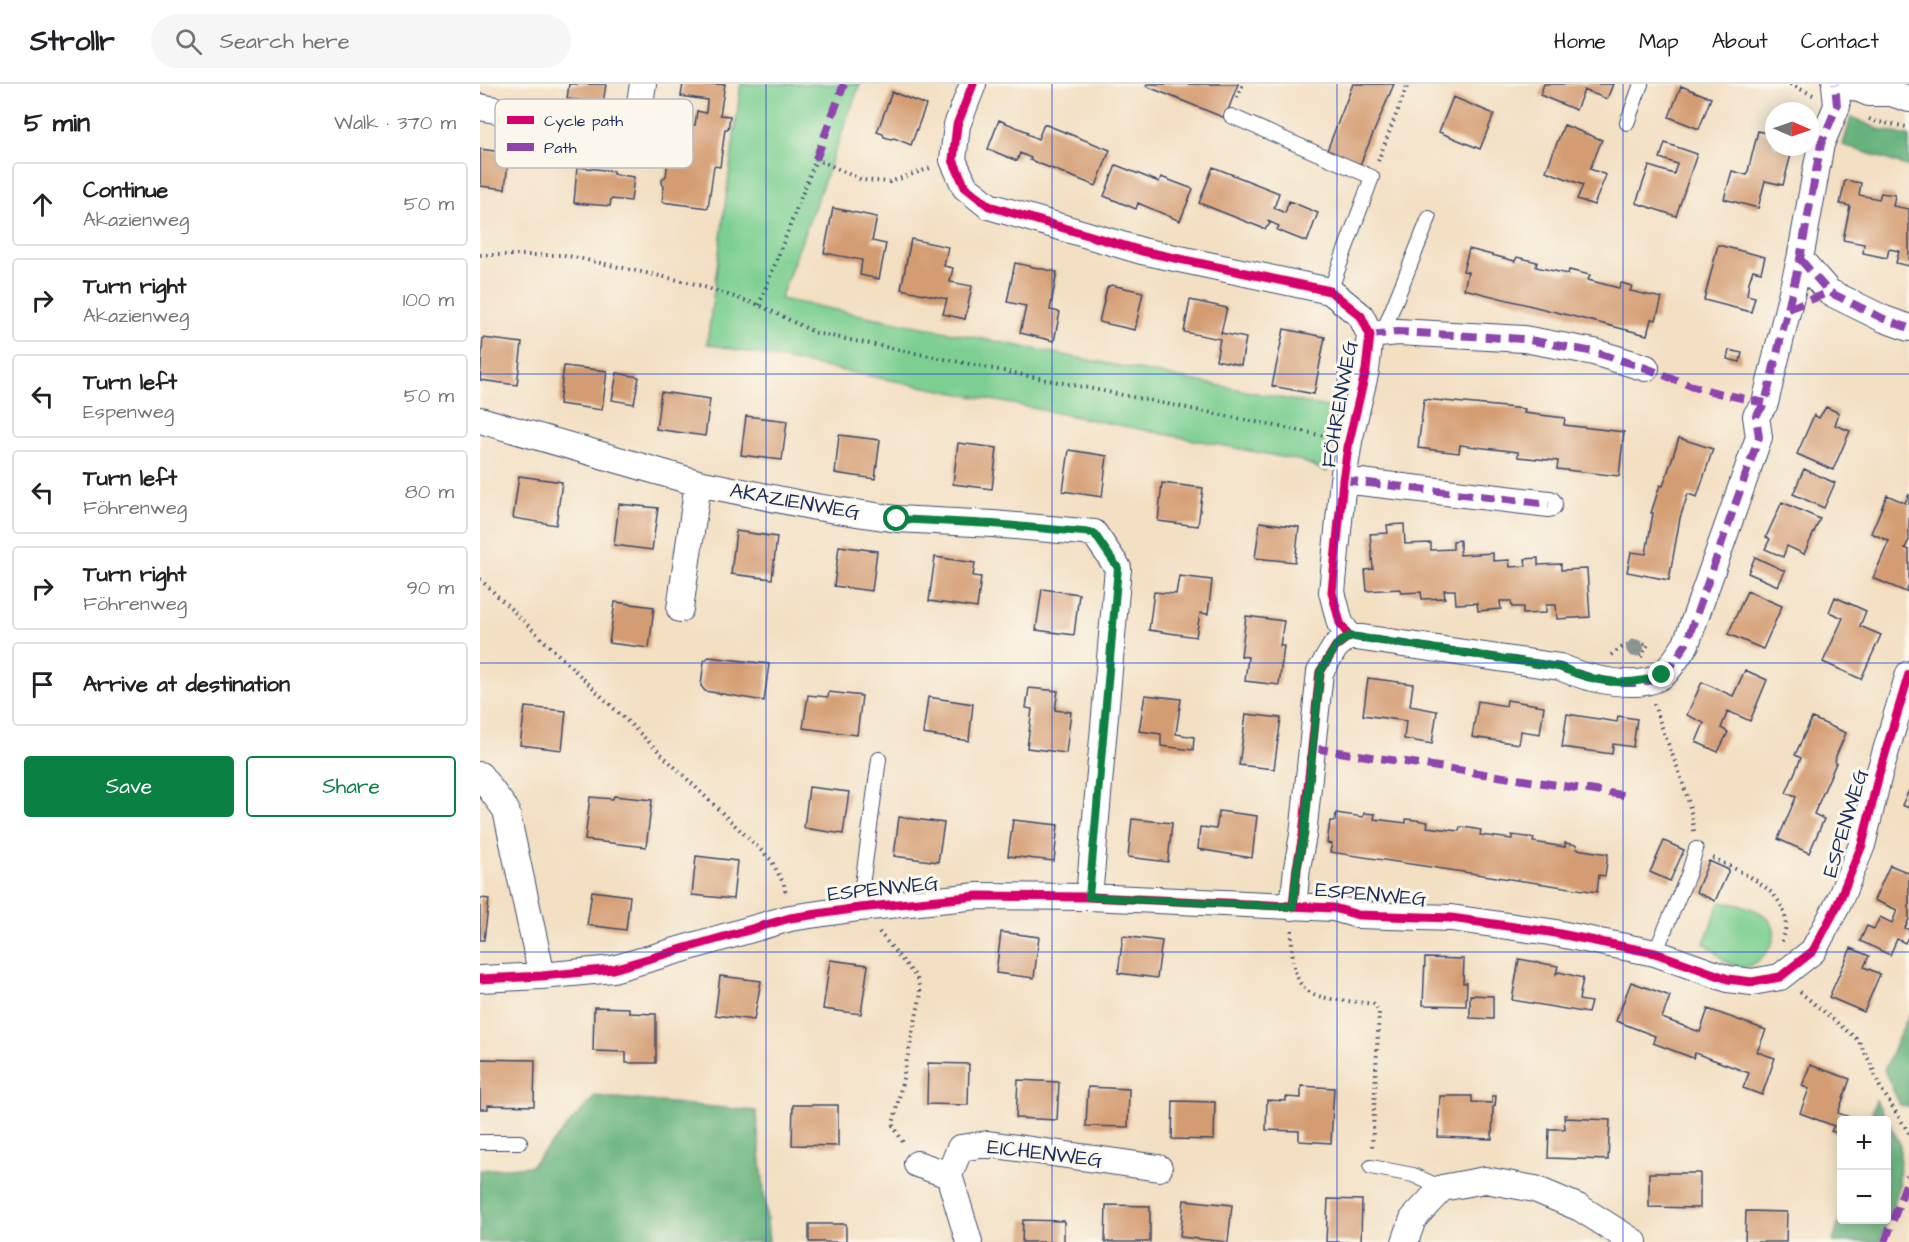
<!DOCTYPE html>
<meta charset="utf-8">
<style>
body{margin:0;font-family:"Architects Daughter",sans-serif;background:#f6f6f6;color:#202124}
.controls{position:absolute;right:18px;bottom:18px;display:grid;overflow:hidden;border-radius:6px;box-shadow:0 3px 15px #0003}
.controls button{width:54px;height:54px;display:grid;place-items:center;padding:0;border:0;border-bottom:2px solid #e0e0e0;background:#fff;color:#202124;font:30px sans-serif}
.compass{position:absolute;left:1285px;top:18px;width:54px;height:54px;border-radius:50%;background:#fff;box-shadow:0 3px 15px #0003;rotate:92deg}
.stop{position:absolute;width:18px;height:18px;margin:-14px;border:4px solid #0b8043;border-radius:50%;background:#fff}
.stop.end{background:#0b8043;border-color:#fff;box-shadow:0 2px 6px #0008}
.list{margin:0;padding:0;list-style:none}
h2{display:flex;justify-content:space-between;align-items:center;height:78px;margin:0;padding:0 24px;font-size:26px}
h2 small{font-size:20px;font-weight:400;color:#757577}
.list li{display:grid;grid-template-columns:39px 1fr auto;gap:18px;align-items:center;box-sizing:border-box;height:84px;margin:0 12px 12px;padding:0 12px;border:2px solid #e0e0e0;border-radius:6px}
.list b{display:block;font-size:22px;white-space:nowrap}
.list p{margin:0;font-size:20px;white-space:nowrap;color:#757577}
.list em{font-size:20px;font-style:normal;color:#757577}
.actions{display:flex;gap:12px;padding:18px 24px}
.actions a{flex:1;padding:14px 0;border:2px solid #0b8043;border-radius:6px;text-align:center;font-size:21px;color:#0b8043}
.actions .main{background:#0b8043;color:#fff}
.icon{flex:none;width:33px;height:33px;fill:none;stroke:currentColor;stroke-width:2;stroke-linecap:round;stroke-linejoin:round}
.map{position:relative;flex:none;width:1429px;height:1158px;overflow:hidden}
header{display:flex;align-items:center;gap:36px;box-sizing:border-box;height:84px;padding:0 30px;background:#fff;border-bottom:2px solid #e0e0e0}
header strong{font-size:28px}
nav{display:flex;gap:33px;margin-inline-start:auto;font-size:21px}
.search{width:420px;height:54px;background:#f6f6f6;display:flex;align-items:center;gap:15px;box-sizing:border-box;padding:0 21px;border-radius:33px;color:#757577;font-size:22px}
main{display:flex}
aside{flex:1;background:#fff}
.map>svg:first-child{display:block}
.green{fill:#7dcf91;stroke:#4c7f78;stroke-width:1.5}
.forest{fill:#66b27b;stroke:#40706c;stroke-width:1.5}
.building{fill:#d49c72}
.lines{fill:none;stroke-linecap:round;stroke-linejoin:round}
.lane-casing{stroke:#3b496d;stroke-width:16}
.street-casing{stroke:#3b496d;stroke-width:28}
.path{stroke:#3b496d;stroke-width:4;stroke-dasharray:1.5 4.5;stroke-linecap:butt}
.lane{stroke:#fff;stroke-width:14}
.street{stroke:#fff;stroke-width:26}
.quiet{stroke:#8e44ad;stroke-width:8;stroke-dasharray:15 8;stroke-linecap:butt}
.cycleway-casing{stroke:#fbf7ec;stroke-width:13}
.cycleway{stroke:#d6006c;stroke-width:9}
.tree{fill:#8a9492}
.route{stroke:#0b8043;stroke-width:8}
.grid{fill:none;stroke:#1d4ed8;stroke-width:1.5;stroke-opacity:0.55}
.labels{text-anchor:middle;stroke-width:6;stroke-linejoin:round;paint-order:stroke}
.street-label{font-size:21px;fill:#1b2f5e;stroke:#fbf7ec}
.key{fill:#fbf7ec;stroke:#b8bbc1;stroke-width:1.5}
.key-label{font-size:16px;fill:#1b2f5e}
</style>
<header>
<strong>Strollr</strong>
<div class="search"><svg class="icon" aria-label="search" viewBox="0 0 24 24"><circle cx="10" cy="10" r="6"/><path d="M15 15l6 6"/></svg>Search here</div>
<nav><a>Home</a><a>Map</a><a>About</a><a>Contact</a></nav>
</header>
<main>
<aside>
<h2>5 min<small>Walk · 370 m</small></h2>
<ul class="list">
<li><svg class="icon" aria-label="ahead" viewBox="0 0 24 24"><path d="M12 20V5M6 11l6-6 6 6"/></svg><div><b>Continue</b><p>Akazienweg</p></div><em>50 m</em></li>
<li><svg class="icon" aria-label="right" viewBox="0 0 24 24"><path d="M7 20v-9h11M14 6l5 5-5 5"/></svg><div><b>Turn right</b><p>Akazienweg</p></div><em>100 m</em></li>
<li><svg class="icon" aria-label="left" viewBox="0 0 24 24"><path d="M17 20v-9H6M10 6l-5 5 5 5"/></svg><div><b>Turn left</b><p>Espenweg</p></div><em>50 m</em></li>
<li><svg class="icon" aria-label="left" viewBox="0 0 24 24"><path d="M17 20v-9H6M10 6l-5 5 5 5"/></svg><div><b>Turn left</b><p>Föhrenweg</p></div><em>80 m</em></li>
<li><svg class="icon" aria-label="right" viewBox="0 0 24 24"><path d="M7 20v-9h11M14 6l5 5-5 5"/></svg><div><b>Turn right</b><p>Föhrenweg</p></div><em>90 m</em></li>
<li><svg class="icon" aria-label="arrive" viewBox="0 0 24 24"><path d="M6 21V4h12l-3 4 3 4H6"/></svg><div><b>Arrive at destination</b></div></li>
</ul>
<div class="actions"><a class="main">Save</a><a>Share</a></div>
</aside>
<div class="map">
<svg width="1429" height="1158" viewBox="0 0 1429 1158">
<rect width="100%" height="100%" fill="#fbf7ec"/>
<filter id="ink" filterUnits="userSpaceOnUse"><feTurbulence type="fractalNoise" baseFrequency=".0167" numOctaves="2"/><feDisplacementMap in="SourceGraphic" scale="12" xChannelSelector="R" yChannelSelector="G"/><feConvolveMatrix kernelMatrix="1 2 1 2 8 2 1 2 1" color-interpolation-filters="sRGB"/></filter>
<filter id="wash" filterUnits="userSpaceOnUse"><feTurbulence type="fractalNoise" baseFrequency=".008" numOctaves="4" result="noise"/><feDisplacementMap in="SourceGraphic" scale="24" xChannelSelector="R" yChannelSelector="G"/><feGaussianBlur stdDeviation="1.35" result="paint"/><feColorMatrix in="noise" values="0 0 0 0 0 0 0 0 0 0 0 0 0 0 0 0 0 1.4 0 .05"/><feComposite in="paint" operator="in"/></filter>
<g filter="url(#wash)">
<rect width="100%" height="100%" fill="#f3dfc2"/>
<!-- green -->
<path class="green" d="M261 0H380L300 215 857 325 847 388 822 377 227 260Z
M1240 818C1257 820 1286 824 1293 843 1300 858 1278 883 1263 883 1246 884 1237 866 1224 859Z"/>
<!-- forest -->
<path class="forest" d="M1371 33 1401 46 1429 52V83L1363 61Z
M1429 930V1023L1420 1021 1404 986Z
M115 1012 276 1027 289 1158H0V1086L51 1082Z
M1396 1016 1420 1060 1419 1104 1400 1158H1353L1361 1131 1362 1136H1406V1036H1390Z"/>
<g id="blocks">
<!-- building -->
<path class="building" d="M89 0H126L123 20 87 15Z
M203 0H245L240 31 250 32 248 45H245L240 83 234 82 228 124 182 118 184 103 182 99V95L186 92 188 76 208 79 210 65 208 64 211 41H215L217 27 226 29 227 16 201 12Z
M667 0H758L745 34 666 2Z
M873 0H914L879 83 846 69Z
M1064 0H1133L1127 15 1104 6 1096 26 1060 11Z
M1201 2 1231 14 1219 45 1189 33Z
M412 8 446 21 431 61 414 54 411 55 404 53 403 50 397 48Z
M973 13 1014 30 1000 65 959 48Z
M519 36 548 48 547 50 558 55 564 40 630 66 616 102 550 76 551 74 540 69 537 77 508 65Z
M1084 41 1122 56 1110 85 1126 91 1114 121 1097 115 1103 101 1066 87Z
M1278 47 1294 51V63H1313L1303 101 1285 97 1278 124 1244 115 1252 87 1267 91Z
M1185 59 1217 70 1196 132 1156 119 1169 82 1194 90 1197 80 1180 74Z
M0 65 29 69 25 105 0 102Z
M636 81 679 98 681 93 713 105 700 137 658 119 656 125 624 112Z
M97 83 133 87V90L154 93 151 117 131 115 130 122 94 119Z
M733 83 799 109 794 124 805 129 809 117 838 129 827 158 797 146 799 142 788 137 790 140 785 145 719 119Z
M1365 96 1381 99 1379 111 1399 115 1401 109 1415 111 1413 122 1429 125V182L1416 179 1419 167 1409 165 1407 174 1383 169 1384 160 1363 156 1370 122 1360 120Z
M353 124 397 133 392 157 406 160 399 195 380 191 382 176 344 169Z
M431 155 468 163 464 182 473 184 470 198 492 202 485 235 463 230 467 215 421 205Z
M1238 161 1285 173 1281 188 1273 186 1269 198 1267 211 1275 213 1271 228 1224 216Z
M989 165 1035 177 1037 173 1057 178 1056 183 1088 190 1089 186 1110 191 1108 196 1139 204 1141 199 1152 202 1150 207 1182 214 1176 236 1171 235 1167 251 984 205 988 188 983 187Z
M535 179 577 188 570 226 580 228 574 257 540 249 546 222 527 218Z
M631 201 663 208 655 246 619 238 627 204Z
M710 216 747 224 741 249 766 254 761 281 736 276 740 255 704 248Z
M804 245 845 253 834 310 792 302Z
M3 254 42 259 37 301 0 296Z
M1249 266 1262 269 1260 278 1247 275Z
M84 282 127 287 122 326 79 320Z
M137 289 159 293 154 320 132 316Z
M181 308 230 315 225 352 176 345Z
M944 315 1045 325 1044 329 1085 334 1084 341 1144 348 1139 392 1077 385 1078 377 1038 373V368L980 361 979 369 938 364Z
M1346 323 1359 329 1355 341 1370 347 1353 386 1317 370 1334 331 1339 334Z
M266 332 307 337 302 376 261 371Z
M359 351 400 356 395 395 355 389Z
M1199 354 1233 365 1217 413 1208 410 1200 434 1189 496 1147 488 1151 468 1166 470 1173 429H1171L1180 401 1183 402Z
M478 359 517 364 512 405 473 400Z
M589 366 627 372 622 413 583 407Z
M1324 385 1355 399 1344 424 1313 410Z
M39 392 82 398 76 441 33 434Z
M682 399 723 404 718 442 678 437Z
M1429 410V456L1425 464 1429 466V501L1426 508 1393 494 1409 457 1391 449 1407 411 1425 419Z
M1302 418 1340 435 1324 470 1307 462 1303 473 1285 465 1290 455 1286 453Z
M139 420 178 424 172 466 134 461Z
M780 438 819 443 815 478 775 474Z
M924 440 925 460 951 459V466L973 465V457L980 456V471L1013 469V477L1029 476 1030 483 1046 482 1045 475 1058 474V481L1081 480V486L1107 485 1110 533 1077 535 1076 521H1066V529L1043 530V523H1032L1031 517H1020L1021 525 998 527 997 519 976 520 975 506H964L965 514 942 515 941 508 921 509 920 505 887 507 885 486 893 485 890 450 908 449 907 441Z
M256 447 297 453 292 495 251 490Z
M359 462 397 467 392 507 354 502Z
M455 473 495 479 493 492 501 493 497 524 449 517Z
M1275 473 1305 487 1298 502 1268 489Z
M699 492 732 496 728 530 720 529 716 553 669 546 674 508 696 510Z
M562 505 599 510 594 551 556 546Z
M1267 507 1302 522 1283 565 1248 550Z
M1355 513 1386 527 1380 542 1401 551 1381 595 1343 578 1363 534 1349 528Z
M135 518 174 523 169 564 129 559Z
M766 532 804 537 800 562H804L799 601 765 597 768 573 761 572Z
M229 573 289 580 284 617 225 607 221 602 224 577Z
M1265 586 1287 596 1270 637 1248 627 1241 644 1248 648 1238 668 1216 658 1224 639 1207 631 1222 598 1253 612Z
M888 594 933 600 930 622 957 627 952 660 924 655 926 637 883 631Z
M549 604 578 607 575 626 591 628 586 669 547 664 552 625 546 624Z
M349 608 382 612 377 651 323 644 328 611 348 613Z
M665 611 701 615 696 650 714 653 713 666 681 662V650L659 647Z
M448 613 493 620 489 657 443 650Z
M1027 616 1064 622 1060 650 1041 647 1039 660 992 653 998 617 1026 622Z
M45 623 86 627 82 666 40 661Z
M766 630 801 634 794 685 759 681Z
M1087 630 1137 638 1138 632 1157 635 1153 663 1133 660 1132 670 1082 663Z
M1332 634 1366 649 1356 672 1355 679H1356L1334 730 1344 735 1329 769 1298 755 1316 713 1306 709 1321 674 1315 671Z
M329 703 369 708 363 750 324 744Z
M1429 706V724L1422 721Z
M134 712 172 716 166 763 105 756 110 713 133 715Z
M739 727 777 732 772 774 718 765 720 743 736 745Z
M856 729 883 733 884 729 895 730 894 735 926 739V735L936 736 948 738 947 743 979 747 980 743 990 744 1001 746 1000 751 1032 755V751L1054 754 1053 758 1085 763V759L1097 761 1096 765 1128 770 1125 792 1119 791 1117 808 850 768 852 760 847 759 850 737H855Z
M419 733 464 739 458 778 414 772Z
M652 735 692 739 688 778 648 773Z
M533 736 578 741 574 777 528 772Z
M1184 757 1204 766 1190 797 1170 788Z
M216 772 257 777 253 815 212 811Z
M1229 777 1249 786 1235 817 1216 808Z
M1410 781 1429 789V835L1425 844 1429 846V851L1425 859 1417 855 1410 871 1380 857 1387 842 1394 845 1400 833 1412 839 1417 826 1394 816Z
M112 807 150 812 146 846 107 841Z
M0 814 9 815 4 856H0Z
M521 848 559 853 554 894 516 889Z
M643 852 682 857 677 894 638 889Z
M1371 864 1389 872 1384 883 1400 890 1384 928 1349 913Z
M945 874 984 875 983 899H987L986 922 943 921Z
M1039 875 1078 882 1076 890 1079 888 1103 894 1099 916 1111 918 1108 929 1032 916Z
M350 876 388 881 381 930 343 925Z
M240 892 281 897 274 936 235 931Z
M1151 898 1190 912 1182 934 1220 948 1228 925 1286 946 1277 968 1295 974 1282 1011 1263 1004 1269 989 1215 969 1213 974 1173 959 1175 952 1136 937Z
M990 911 1013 912V935L990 934Z
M114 923 149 924V929L176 930V979H146V968L113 967Z
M0 975 55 976 54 1022 8 1021V1025H0Z
M448 979 489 980 488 1021 447 1020Z
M1330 981 1370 995 1358 1029 1372 1034 1371 1036H1362V1051L1351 1047 1354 1042 1320 1029 1329 1005 1322 1002Z
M538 996 579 998 577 1036 536 1034Z
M821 1002 854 1004 851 1059 819 1057V1047L786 1046 787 1016 806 1017V1013L821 1014Z
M608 1003 649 1005 648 1043 606 1042Z
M960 1012H992V1018L1012 1019V1012H1016L1015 1022 1013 1023 1012 1055 958 1053Z
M693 1017 735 1018 734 1056 692 1055Z
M313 1021H358V1062L312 1061Z
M1084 1031H1087L1086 1034 1130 1036 1128 1076 1068 1074 1069 1045H1085Z
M1169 1089H1220V1124L1169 1123Z
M848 1115 882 1116 881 1158H846Z
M704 1116 752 1121 748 1158 700 1153Z
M626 1121 670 1122V1158H625Z
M1266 1127 1307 1128 1306 1158H1265Z
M543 1136 584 1137V1158H542Z
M329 1140H366V1158H329Z"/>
</g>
</g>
<g filter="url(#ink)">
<use href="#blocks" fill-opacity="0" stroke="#3b496d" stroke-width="1.5"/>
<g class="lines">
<!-- lane casing -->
<g class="lane-casing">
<path id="lane" d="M751 32 892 93 850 207
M1147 39 1161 0
M903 248 949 134
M379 824 399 675
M1175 869 1208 791 1216 765
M0 1058H40
M891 1083 933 1091 962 1104"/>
</g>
<!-- street casing -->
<g class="street-casing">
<path id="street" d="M493 0 477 41 473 76 485 103 509 122 662 167 850 207 881 232 890 251 886 286 869 357 863 396 852 508 860 539 869 552 856 562 840 588 823 751 817 784 813 823
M1367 0 1389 9H1411L1429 15
M0 23 126 48 149 38 160 18 163 0
M1320 175 1349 208 1404 235 1429 244
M890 251 918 248 1044 255 1114 268 1166 284
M0 336 218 399 336 423 417 435 513 440 614 449 638 484 609 813
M863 396 1069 420
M200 525 218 399
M869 552 1080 583C1105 594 1160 609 1184 590 1193 581 1199 570 1206 560L1279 353 1276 332 1285 319 1320 175 1341 60 1357 22 1355 0
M0 691 26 726 62 892
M0 895 62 892 133 885 310 834 379 824 498 812 609 813 854 824 878 831 971 834 1070 848 1175 869 1248 895 1272 898 1300 893 1333 867 1357 822 1382 761 1399 690 1429 590
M437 1080 469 1091
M489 1158 469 1091 480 1064 508 1060 679 1084
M925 1158 933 1135 962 1104 1005 1096 1055 1105 1100 1124 1154 1158"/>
</g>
<!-- path -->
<path class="path" d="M1310 0 1333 11
M757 14 763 0
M1389 35C1403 41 1416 39 1429 44
M898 77 928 0
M0 171H84L212 199 279 221 336 249 845 352
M279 221 336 75 382 96 410 98 450 84
M0 495 291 776 304 800 306 812
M1131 571C1146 560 1148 558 1167 560
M1161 573 1168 560
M1174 620C1187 663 1209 702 1214 747
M1233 774C1267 791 1322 812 1301 859
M812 846C810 920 832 912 894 920L899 928 892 1065
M399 848 437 894 441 910 413 1041 424 1060
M1320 908 1378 956 1390 978 1400 1003 1429 1049"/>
<!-- lane -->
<use href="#lane" class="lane"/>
<!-- street -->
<use href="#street" class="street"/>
<!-- quiet -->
<path class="quiet" d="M336 75 364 0
M1320 175 1349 208 1404 235 1429 244
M1308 225 1349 208
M890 251 918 248 1044 255 1114 268 1166 284 1209 301 1238 309 1285 319
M863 396 1069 420
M869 552 1080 583C1105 594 1160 609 1184 590 1193 581 1199 570 1206 560L1279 353 1276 332 1285 319 1320 175 1341 60 1357 22 1355 0
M833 664 1149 712
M1405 1158 1429 1092"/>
<!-- cycleway casing -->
<g class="cycleway-casing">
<path id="cycleway" d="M493 0 477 41 473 76 485 103 509 122 662 167 850 207 881 232 890 251 886 286 869 357 863 396 852 508 860 539 869 552 856 562 840 588 823 751 817 784 813 823
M0 895 62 892 133 885 310 834 379 824 498 812 609 813 854 824 878 831 971 834 1070 848 1175 869 1248 895 1272 898 1300 893 1333 867 1357 822 1382 761 1399 690 1429 590"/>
</g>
<!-- cycleway -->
<use href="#cycleway" class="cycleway"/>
</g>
<!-- trees -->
<circle class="tree" cx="1155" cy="564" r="9"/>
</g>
<g class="lines" filter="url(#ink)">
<!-- route -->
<path class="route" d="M417 435 513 440 614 449 638 484 609 813 813 823 817 784 824 751 840 588 856 562 869 552 1080 583C1114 598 1147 604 1182 591"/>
</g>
<!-- grid -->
<path class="grid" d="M286 0V1158M572 0V1158M857 0V1158M1143 0V1158M0 290H1429M0 579H1429M0 868H1429"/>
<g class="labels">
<!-- street labels -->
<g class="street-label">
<text transform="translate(859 320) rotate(-80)" y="7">FÖHRENWEG</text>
<text transform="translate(315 417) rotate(10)" y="7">AKAZIENWEG</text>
<text transform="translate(1365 739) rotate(-73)" y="7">ESPENWEG</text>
<text transform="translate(403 804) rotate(-6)" y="7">ESPENWEG</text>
<text transform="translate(891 810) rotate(5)" y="7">ESPENWEG</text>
<text transform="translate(565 1069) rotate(7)" y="7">EICHENWEG</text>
</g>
</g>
<!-- legend -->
<rect x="15" y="15" width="198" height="69" rx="9" class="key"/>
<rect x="27" y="32" width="27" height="8" fill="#d6006c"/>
<rect x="27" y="59" width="27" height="8" fill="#8e44ad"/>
<g class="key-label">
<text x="64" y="42">Cycle path</text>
<text x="64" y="69">Path</text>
</g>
</svg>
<div class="controls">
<button>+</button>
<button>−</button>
</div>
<svg class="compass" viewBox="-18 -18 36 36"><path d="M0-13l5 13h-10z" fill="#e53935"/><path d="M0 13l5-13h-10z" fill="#757577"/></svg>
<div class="stop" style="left:417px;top:435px"></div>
<div class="stop end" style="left:1182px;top:591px"></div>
</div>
</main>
